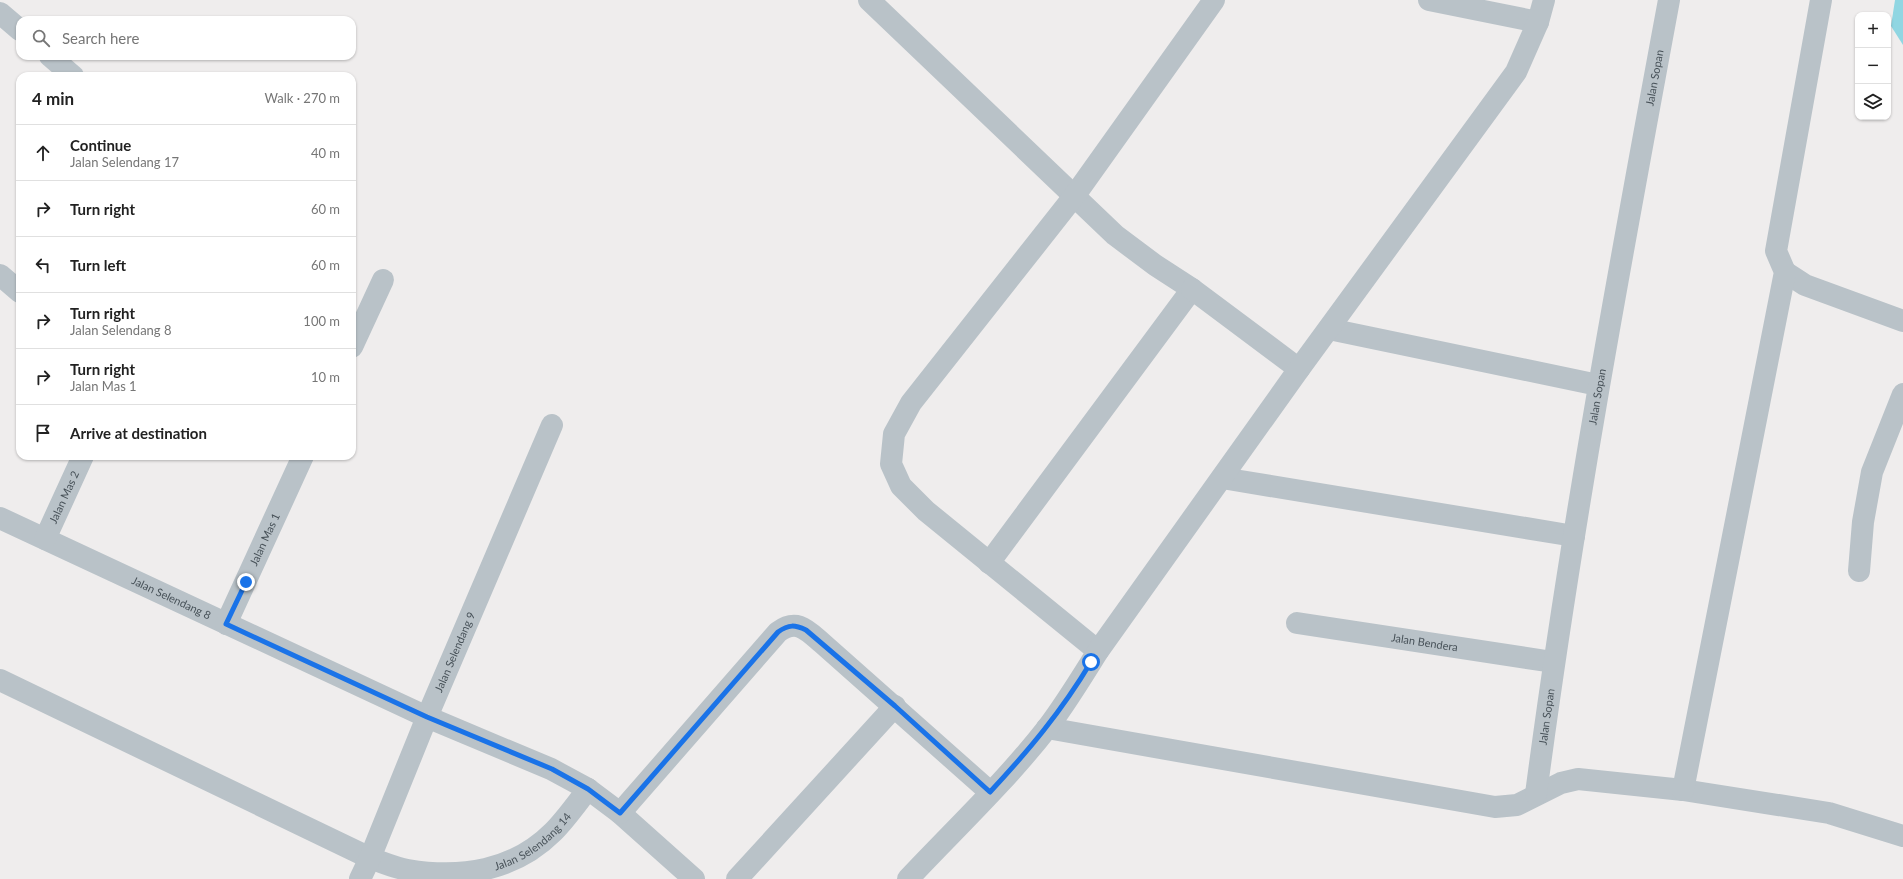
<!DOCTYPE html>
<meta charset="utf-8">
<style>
body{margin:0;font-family:Lato,sans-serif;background:#f6f6f6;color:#222}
.controls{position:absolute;right:12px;top:12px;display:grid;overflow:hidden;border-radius:8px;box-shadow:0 1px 3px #0004}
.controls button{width:36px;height:36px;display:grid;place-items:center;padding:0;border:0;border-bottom:1px solid #e0e0e0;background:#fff;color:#222;font:20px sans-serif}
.stop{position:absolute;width:12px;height:12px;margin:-9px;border:3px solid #1a73e8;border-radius:50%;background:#fff}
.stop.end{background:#1a73e8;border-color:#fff;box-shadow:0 1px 4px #0008}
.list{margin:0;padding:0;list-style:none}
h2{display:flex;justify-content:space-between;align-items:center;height:52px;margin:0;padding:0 16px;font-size:17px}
h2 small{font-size:13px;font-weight:400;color:#767676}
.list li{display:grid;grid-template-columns:26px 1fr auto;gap:12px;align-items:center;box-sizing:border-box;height:56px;padding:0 16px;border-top:1px solid #e0e0e0}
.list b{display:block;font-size:15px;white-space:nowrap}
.list p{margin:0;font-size:13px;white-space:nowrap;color:#767676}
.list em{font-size:13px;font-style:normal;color:#767676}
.icon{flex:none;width:22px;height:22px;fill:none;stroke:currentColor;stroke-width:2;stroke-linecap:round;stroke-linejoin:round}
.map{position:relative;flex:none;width:1903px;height:879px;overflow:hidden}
.search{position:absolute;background:#fff;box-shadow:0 1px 3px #0004;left:16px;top:16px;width:340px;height:44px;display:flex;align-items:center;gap:10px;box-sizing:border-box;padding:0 14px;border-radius:12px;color:#767676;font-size:15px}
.panel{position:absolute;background:#fff;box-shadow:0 1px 3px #0004;left:16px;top:72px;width:340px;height:388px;border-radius:12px}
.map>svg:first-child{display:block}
.water{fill:#90d6e2}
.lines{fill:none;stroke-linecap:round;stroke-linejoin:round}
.minor{stroke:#b9c2c8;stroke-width:22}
.route{stroke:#1a73e8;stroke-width:5}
.labels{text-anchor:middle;stroke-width:3.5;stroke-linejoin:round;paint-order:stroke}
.street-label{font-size:11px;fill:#475158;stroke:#fff}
</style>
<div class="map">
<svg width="1903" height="879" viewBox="0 0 1903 879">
<rect width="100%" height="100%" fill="#efeded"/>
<!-- water -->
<path class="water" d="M1895 0H1903V45L1891 26Z"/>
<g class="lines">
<!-- minor -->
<g class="minor">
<path d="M869 0 1115 235 1155 265 1192 289 989 563"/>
<path d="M1429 0 1538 22"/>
<path d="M0 13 20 30"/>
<path d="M50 56 73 76"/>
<path d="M1785 272 1805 285 1903 321"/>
<path d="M0 275 20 292"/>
<path d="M1192 289 1299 369"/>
<path d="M1329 329 1598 385"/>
<path d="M352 347 383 280"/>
<path d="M1222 478 1574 536"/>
<path id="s1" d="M0 518 427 717 551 769 588 789 620 813 694 879"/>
<path id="s2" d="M45 539 83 456"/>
<path d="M1859 571 1863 522 1872 472 1903 394"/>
<path id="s3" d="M1297 623 1553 662"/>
<path id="s4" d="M226 624 303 456"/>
<path d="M1098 651 926 511 901 486 891 464 894 434 911 403 1075 195 1214 0"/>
<path id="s5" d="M0 680 370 858C382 862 395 868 408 870 461 879 514 871 553 832 566 819 577 803 588 789"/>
<path d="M1047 728 1495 807 1517 805 1561 783 1578 779 1683 790 1829 813 1903 836"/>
<path d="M1683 790 1785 272 1776 251 1821 0"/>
<path id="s6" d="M1536 794C1571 528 1620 264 1669 0"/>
<path d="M620 813 778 632C797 618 807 630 822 643L990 792"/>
<path id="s7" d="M360 879 370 858 427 717 552 425"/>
<path d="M737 879 895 706"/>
<path d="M908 879C955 829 1006 781 1048 727 1066 703 1082 677 1098 651L1299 369 1516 72 1538 22 1544 0"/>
</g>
</g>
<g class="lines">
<!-- route -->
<path class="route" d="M246 582 226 624 427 717 552 769 588 789 620 813 778 632C789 624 795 625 806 630L895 706 990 792C1029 750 1061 712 1091 662"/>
</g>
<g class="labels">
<!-- street labels -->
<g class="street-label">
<text dy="4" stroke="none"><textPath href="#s6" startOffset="726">Jalan Sopan</textPath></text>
<text dy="4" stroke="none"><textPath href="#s6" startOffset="402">Jalan Sopan</textPath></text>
<text dy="4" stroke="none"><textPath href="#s2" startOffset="46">Jalan Mas 2</textPath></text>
<text dy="4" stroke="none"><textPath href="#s4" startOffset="93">Jalan Mas 1</textPath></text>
<text dy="4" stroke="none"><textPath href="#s1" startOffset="189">Jalan Selendang 8</textPath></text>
<text dy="4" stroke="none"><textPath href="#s3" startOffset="129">Jalan Bendera</textPath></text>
<text dy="4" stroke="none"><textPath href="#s7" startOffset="246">Jalan Selendang 9</textPath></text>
<text dy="4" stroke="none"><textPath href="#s6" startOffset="78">Jalan Sopan</textPath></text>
<text dy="4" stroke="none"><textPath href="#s5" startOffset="584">Jalan Selendang 14</textPath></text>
</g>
</g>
</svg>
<div class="controls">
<button>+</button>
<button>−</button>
<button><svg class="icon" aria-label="layers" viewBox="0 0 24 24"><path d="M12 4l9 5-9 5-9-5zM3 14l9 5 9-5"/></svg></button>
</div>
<div class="stop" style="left:1091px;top:662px"></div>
<div class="stop end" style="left:246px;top:582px"></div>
<div class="search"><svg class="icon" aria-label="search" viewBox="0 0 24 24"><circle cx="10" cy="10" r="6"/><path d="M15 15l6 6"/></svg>Search here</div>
<section class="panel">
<h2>4 min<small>Walk · 270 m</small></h2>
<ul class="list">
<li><svg class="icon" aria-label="ahead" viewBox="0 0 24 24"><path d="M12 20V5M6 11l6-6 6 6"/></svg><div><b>Continue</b><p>Jalan Selendang 17</p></div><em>40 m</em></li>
<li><svg class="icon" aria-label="right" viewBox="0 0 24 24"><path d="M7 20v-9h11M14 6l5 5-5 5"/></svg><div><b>Turn right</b></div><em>60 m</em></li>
<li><svg class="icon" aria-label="left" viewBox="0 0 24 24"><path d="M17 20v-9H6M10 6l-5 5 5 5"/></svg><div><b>Turn left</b></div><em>60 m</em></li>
<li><svg class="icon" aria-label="right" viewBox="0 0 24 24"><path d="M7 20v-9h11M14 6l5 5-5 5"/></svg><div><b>Turn right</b><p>Jalan Selendang 8</p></div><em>100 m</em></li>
<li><svg class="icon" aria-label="right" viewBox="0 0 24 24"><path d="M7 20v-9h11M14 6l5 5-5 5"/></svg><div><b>Turn right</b><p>Jalan Mas 1</p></div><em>10 m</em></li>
<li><svg class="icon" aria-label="arrive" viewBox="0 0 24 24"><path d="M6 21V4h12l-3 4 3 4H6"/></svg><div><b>Arrive at destination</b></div></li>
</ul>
</section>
</div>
